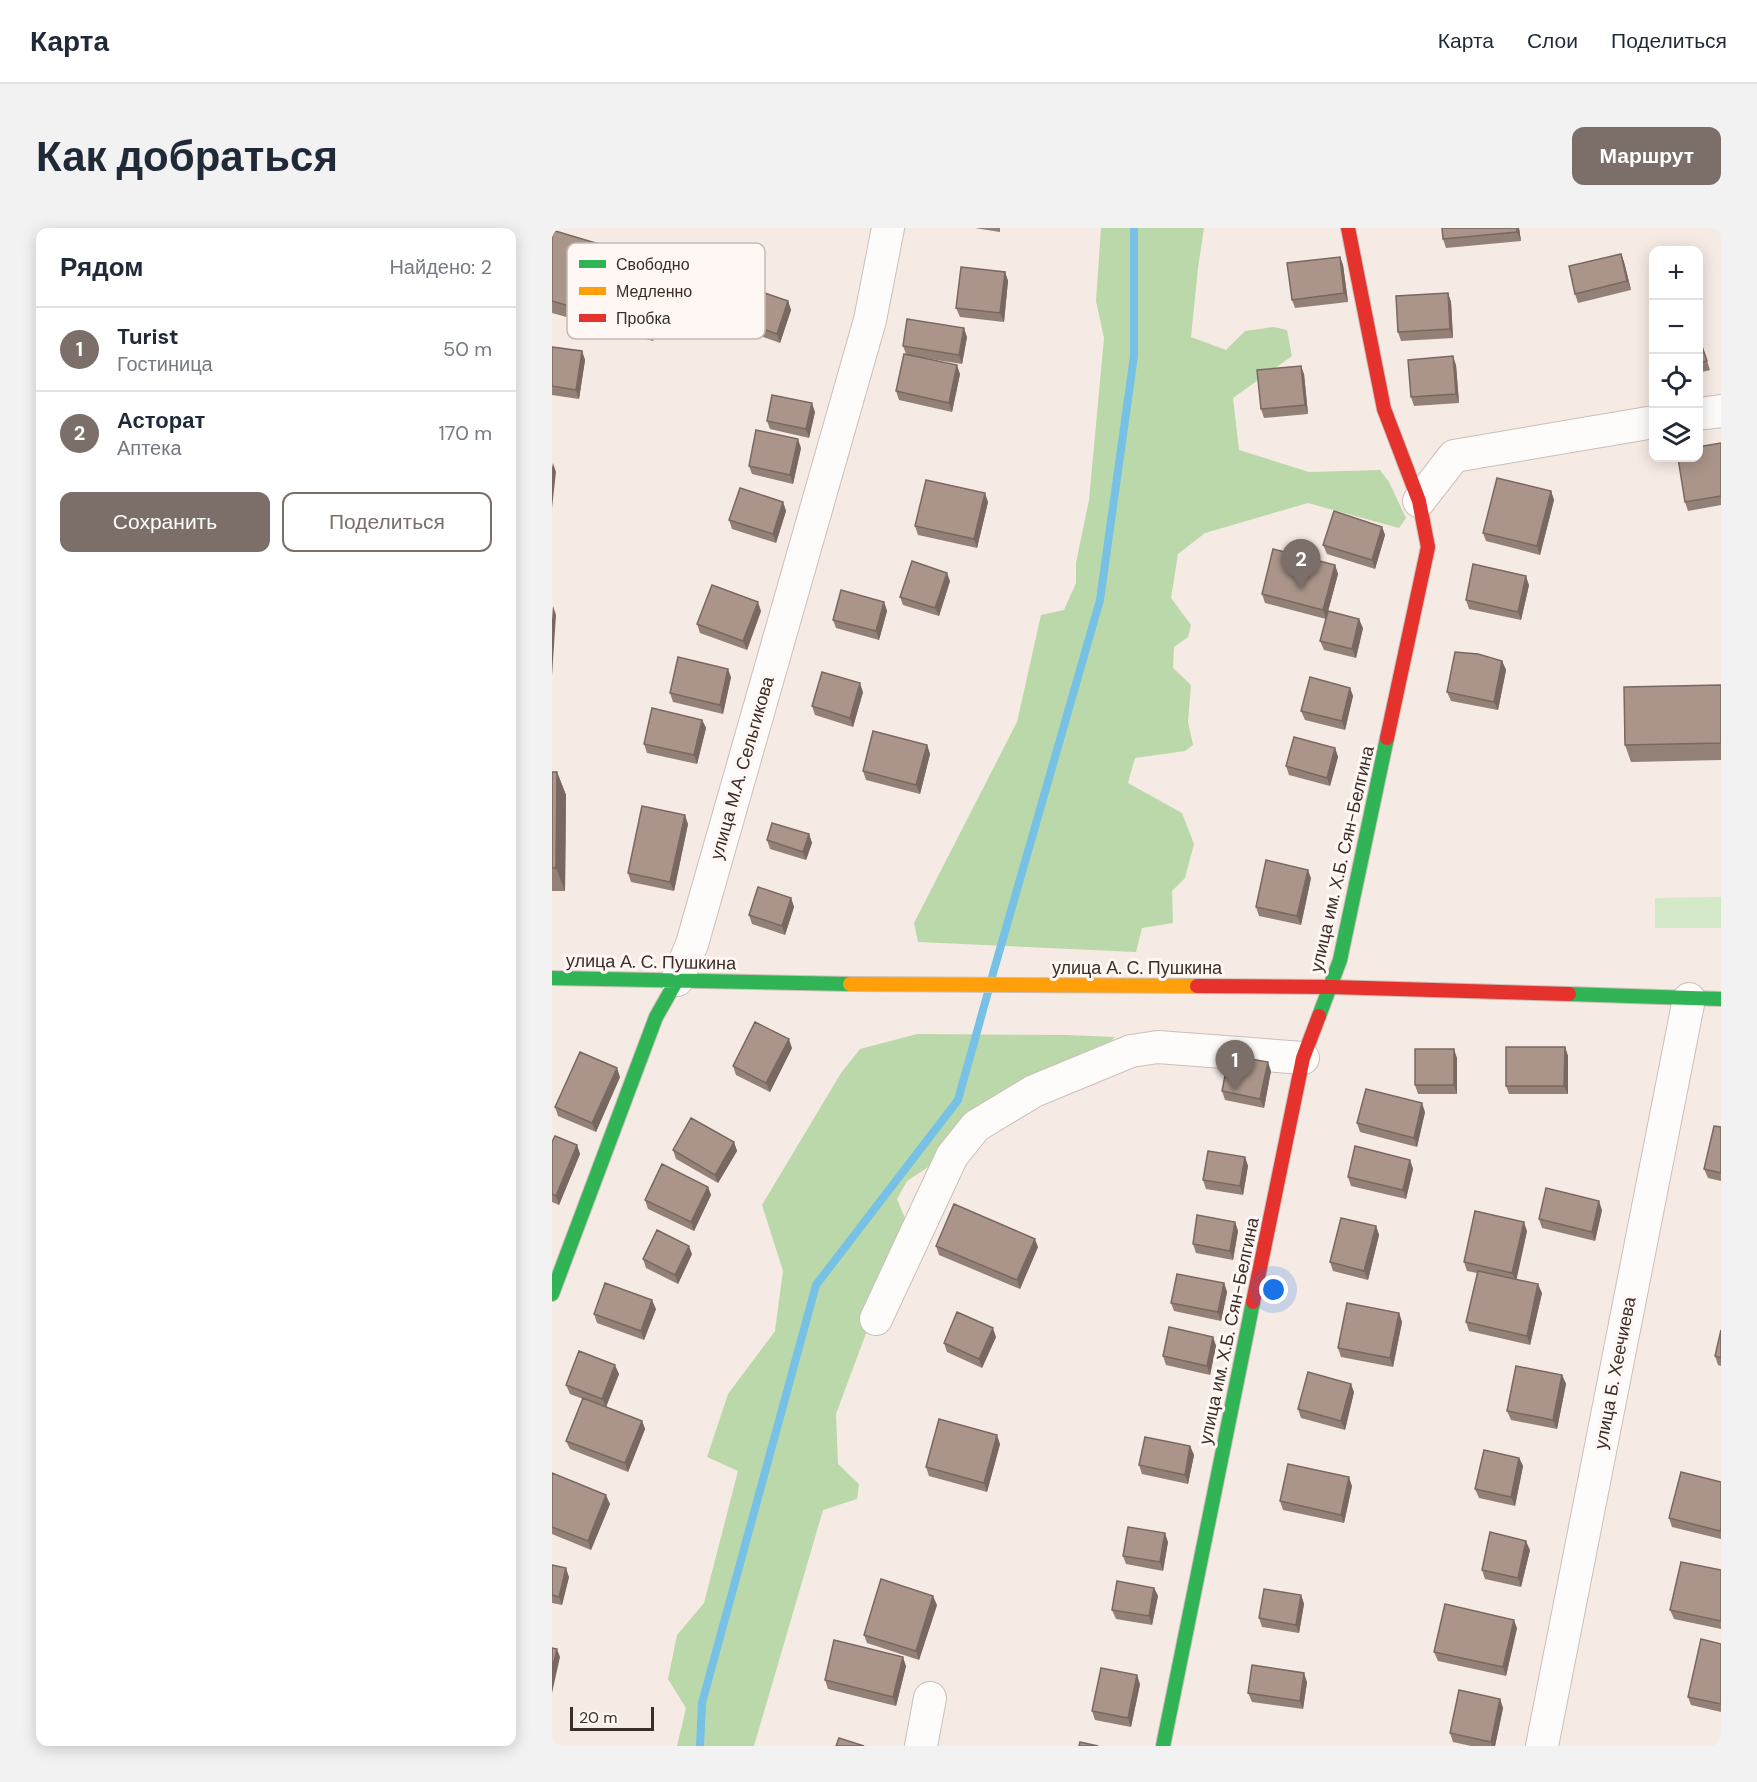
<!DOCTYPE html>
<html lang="ru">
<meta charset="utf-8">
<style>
body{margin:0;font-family:"DM Sans",sans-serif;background:#f2f2f3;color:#1f2937}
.controls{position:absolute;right:18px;top:18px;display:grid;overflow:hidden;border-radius:12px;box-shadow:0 3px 15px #0003}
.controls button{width:54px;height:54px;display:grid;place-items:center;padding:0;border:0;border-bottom:2px solid #e0e1e3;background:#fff;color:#1f2937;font:30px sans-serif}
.scale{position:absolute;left:18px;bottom:15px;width:84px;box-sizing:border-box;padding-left:6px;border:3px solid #3b2d27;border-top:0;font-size:16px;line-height:21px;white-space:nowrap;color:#3b2d27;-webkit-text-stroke:4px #fff7f4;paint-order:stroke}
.you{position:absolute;left:722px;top:1062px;width:21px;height:21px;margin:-15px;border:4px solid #fff;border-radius:50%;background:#1a73e8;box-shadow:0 0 0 9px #1a73e833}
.badge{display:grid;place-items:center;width:39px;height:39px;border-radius:50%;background:#7c6f69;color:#fff;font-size:20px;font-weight:700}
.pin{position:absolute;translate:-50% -50px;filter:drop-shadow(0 2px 3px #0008)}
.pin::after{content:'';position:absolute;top:32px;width:21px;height:18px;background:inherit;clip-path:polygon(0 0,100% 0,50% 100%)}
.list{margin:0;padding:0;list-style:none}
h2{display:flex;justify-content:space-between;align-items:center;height:78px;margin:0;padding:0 24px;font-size:26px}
h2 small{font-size:20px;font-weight:400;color:#747a83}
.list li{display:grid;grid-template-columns:39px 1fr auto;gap:18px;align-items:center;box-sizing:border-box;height:84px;padding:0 24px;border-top:2px solid #e0e1e3}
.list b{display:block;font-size:22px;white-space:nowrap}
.list p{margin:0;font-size:20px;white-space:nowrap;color:#747a83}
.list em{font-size:20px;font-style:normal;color:#747a83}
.actions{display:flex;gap:12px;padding:18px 24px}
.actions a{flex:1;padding:14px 0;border:2px solid #7c6f69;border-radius:12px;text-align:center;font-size:21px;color:#7c6f69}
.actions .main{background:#7c6f69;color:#fff}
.icon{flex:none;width:33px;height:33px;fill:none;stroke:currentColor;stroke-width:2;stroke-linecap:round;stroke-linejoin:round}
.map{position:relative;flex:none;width:1169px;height:1518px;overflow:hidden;border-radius:12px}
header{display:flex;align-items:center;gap:36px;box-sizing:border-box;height:84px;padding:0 30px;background:#fff;border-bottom:2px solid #e0e1e3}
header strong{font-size:28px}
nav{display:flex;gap:33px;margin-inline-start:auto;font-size:21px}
.intro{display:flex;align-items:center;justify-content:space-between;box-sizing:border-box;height:144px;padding:0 36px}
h1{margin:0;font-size:42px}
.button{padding:15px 27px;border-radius:12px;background:#7c6f69;color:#fff;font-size:21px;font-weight:700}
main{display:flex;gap:36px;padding:0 36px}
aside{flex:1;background:#fff;border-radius:12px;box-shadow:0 3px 15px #0003}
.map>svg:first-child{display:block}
.green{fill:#d4e9c7}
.forest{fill:#bad8aa}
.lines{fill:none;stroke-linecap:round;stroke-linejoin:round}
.stream{stroke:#76c1e5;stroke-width:8}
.street-casing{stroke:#cbbfb9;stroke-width:34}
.fast-casing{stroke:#cbbfb9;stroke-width:16}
.slow-casing{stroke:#cbbfb9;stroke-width:16}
.jam-casing{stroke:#cbbfb9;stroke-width:16}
.street{stroke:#fefcfb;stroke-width:32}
.fast{stroke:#30b455;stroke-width:14}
.slow{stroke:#ff9f0a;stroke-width:14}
.jam{stroke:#e5322d;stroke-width:14}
.wall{fill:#938077}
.shaded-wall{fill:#786861}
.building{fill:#ab958a;stroke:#786861;stroke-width:1.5}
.labels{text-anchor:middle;stroke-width:6;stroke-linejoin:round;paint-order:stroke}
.street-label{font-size:18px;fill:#3b2d27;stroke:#fff7f4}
.key{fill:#fff7f4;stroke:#c4bab6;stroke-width:1.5}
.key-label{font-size:16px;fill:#3b2d27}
</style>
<header>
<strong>Карта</strong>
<nav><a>Карта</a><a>Слои</a><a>Поделиться</a></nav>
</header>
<div class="intro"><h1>Как добраться</h1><a class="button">Маршрут</a></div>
<main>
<aside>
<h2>Рядом<small>Найдено: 2</small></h2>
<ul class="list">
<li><span class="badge">1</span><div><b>Turist</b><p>Гостиница</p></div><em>50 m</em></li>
<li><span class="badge">2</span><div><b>Асторат</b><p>Аптека</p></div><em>170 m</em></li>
</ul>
<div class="actions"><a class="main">Сохранить</a><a>Поделиться</a></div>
</aside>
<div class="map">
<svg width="1169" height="1518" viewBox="0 0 1169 1518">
<rect width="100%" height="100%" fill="#f6eae4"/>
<!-- green -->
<path class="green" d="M1169 669V700H1103V670Z"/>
<!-- forest -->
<path class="forest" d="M549 0H652L646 40 639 109 674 122 693 103 722 99 735 102 740 128 681 170 687 222 757 244 828 242 837 254 854 290 847 300 756 275 653 305 626 326 619 370 639 397 636 409 622 419 621 440 639 457 636 494 641 517 633 523 583 530 576 555 630 585 642 616 633 650 620 663 621 695 590 700 584 724 366 714 362 695 465 494 489 387 512 382 524 355V335L537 272 552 110 544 73Z
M365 806 514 807 563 809 542 829 355 953 345 971 355 995 284 1186 286 1236 307 1256 305 1271 271 1282 202 1518H125L134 1480 116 1451 125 1407 152 1375 186 1243 155 1229 176 1166 223 1103 231 1043 210 977 289 845 308 821Z"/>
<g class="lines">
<!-- stream -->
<path class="stream" d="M440 749 548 372 582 128V0
M148 1518 150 1475 264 1057 406 872 436 764"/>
<!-- street casing -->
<g class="street-casing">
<path id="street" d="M1146 186 1169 183
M867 273 902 228 1102 194
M125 752 140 716 318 92 336 0
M324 1091 400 928 424 898 482 863 579 823 606 819 751 830
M369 1518 378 1470
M990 1518 1137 771"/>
</g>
<!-- fast casing -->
<g class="fast-casing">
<path id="fast" d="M0 750 298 756
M1017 766 1169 771
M767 788 788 732 835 510
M0 1066 104 789 125 752
M611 1518 701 1074"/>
</g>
<!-- slow casing -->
<g class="slow-casing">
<path id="slow" d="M298 756 645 758"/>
</g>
<!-- jam casing -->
<g class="jam-casing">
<path id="jam" d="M796 0 832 181 867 273 876 319 835 510
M645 758 779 759 1017 766
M701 1074 751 830 767 788"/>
</g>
<!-- street -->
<use href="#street" class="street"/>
<!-- fast -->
<use href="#fast" class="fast"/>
<!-- slow -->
<use href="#slow" class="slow"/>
<!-- jam -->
<use href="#jam" class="jam"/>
</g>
<!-- wall -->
<path class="wall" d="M423 0H448V4Z
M967 0 969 13 894 20 891 11Z
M0 2 47 16 52 29 43 58 55 62 56 65 120 46 101 113 0 85Z
M1069 26 1072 34 1079 62 1026 75 1023 66Z
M788 29 791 37 796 74 743 80 740 72Z
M453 44 456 53 452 94 408 89 404 80Z
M896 65 899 74 901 110 849 113 846 104Z
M236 73 239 82 228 115 189 101 186 92Z
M1146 106 1158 142 1146 145Z
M415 109 410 136 366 129 408 146 400 184 347 172 344 163 354 126 351 118Z
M0 119 30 123 33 132 27 171 0 167Z
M904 137 907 175 862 178 859 169Z
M752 146 756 186 712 190 709 181Z
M263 184 257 210 218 201 215 193Z
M1169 215V277L1136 283 1133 274Z
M249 220 241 256 200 246 197 238Z
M999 263 1002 272 988 327 934 313 931 305Z
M231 274 234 283 224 315 180 301 177 292Z
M436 274 425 320 366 307 363 298Z
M830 299 833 307 823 341 775 326 771 317Z
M783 337 786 346 776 383 811 400 804 430 772 422 768 413 774 391 713 375 710 366Z
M398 353 387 388 351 377 348 369Z
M977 357 969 392 917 381 914 372Z
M332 374 335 383 327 412 284 400 281 392Z
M209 383 195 422 148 405 145 396Z
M950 433 954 442 946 482 899 473 895 464Z
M179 449 171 486 121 474 118 465Z
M1169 457V532L1079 534 1073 517Z
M798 460 801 468 793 502 753 492 749 483Z
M311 464 301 499 263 487 260 478Z
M150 492 154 500 145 536 95 525 92 516Z
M375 517 378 526 368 566 314 552 311 543Z
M783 520 786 529 778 558 737 547 734 538Z
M0 544H5L14 567 13 663H0Z
M136 596 122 663 79 654 76 645Z
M257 606 260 615 254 632 218 621 215 612Z
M759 650 749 697 707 688 704 679Z
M239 670 242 679 233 707 200 696 197 687Z
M1013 819 1016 828V866H957L954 858Z
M240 820 218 864 184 847 181 838Z
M905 830V866H866L863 857Z
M719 843 712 880 673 872 670 863Z
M68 849 44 904 6 888 3 879Z
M873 884 865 919 808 904 805 895Z
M1169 899V953L1156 950 1152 941Z
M0 914 25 917 28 926 7 977 0 974Z
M182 914 185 923 166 955 124 931 121 922Z
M693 929 696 938 691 967 654 961 651 952Z
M858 932 861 941 854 971 799 958 796 949Z
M156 959 159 967 142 1003 96 981 93 972Z
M1050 982 1043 1013 990 1000 987 991Z
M683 994 686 1003 681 1032 644 1025 641 1016Z
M824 998 827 1007 816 1052 781 1043 778 1034Z
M975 1003 964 1051 990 1065 978 1117 917 1103 914 1094 925 1045 915 1043 912 1034Z
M384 1018 486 1019 468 1061 387 1027Z
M140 1026 126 1056 94 1040 91 1031Z
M672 1055 675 1064 669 1093 622 1083 619 1075Z
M104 1081 92 1112 45 1095 42 1086Z
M847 1085 850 1094 841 1139 789 1129 786 1120Z
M1169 1102V1138L1166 1137 1163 1128Z
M444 1109 430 1140 395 1124 392 1115Z
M661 1109 664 1118 658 1147 614 1137 611 1128Z
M67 1146 54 1179 90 1193 93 1201 76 1244 18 1221 14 1213 31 1171 18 1166 14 1157Z
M1010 1147 1014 1156 1005 1201 959 1192 955 1183Z
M802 1164 793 1202 749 1190 746 1181Z
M448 1216 435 1264 377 1248 374 1239Z
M638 1218 642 1227 636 1256 590 1246 587 1237Z
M967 1230 971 1238 963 1278 927 1270 923 1261Z
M0 1245 58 1276 39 1322 0 1306Z
M1169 1254V1311L1120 1299 1117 1290Z
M800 1258 792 1295 731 1282 728 1273Z
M616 1314 611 1343 574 1336 571 1328Z
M978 1322 969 1359 933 1351 930 1342Z
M0 1337 17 1349 10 1377 0 1375Z
M1169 1342V1401L1122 1391 1118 1382Z
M602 1360 606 1368 600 1397 564 1391 560 1382Z
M749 1367 752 1376 747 1405 710 1399 707 1390Z
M385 1377 367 1432 315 1415 312 1407Z
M965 1400 954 1448 886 1433 882 1424Z
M1169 1416V1484L1139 1477 1136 1469Z
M354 1438 344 1478 276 1461 273 1452Z
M755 1454 751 1481 700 1474 696 1465Z
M588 1456 579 1499 543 1492 540 1483Z
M948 1471 951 1480 943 1518H919L901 1514 898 1505Z"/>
<!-- shaded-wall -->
<path class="shaded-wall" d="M965 0H967L969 13 965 4Z
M47 16 52 29 40 69 35 56Z
M1069 26 1072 34 1079 62 1075 53Z
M788 29 791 37 796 74 792 65Z
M117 37 120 46 101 113 98 104Z
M453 44 456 53 452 94 448 85Z
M55 62 60 75 49 91 48 87Z
M896 65 899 74 901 110 898 101Z
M236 73 239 82 228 115 225 106Z
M412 100 415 109 410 136 407 127Z
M30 123 33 132 27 171 24 162Z
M901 128 904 137 907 175 904 166Z
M405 137 408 146 400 184 397 175Z
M749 138 752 146 756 186 753 177Z
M260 175 263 184 257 210 254 201Z
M246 211 249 220 241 256 238 247Z
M1 235 4 244 0 280V240Z
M999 263 1002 272 988 327 985 318Z
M433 265 436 274 425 320 422 311Z
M231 274 234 283 224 315 221 306Z
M830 299 833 307 823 341 820 332Z
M783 337 786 346 774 391 771 382Z
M395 345 398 353 387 388 383 380Z
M974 348 977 357 969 392 966 384Z
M206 374 209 383 195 422 191 413Z
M332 374 335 383 327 412 324 403Z
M1 378 4 387 0 448V392Z
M807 391 811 400 804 430 800 421Z
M950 433 954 442 946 482 942 474Z
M176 441 179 449 171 486 168 477Z
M308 455 311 464 301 499 298 490Z
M798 460 801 468 793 502 790 493Z
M150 492 154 500 145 536 142 527Z
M375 517 378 526 368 566 364 557Z
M783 520 786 529 778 558 775 550Z
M5 544 14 567 13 663 4 640Z
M133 587 136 596 122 663 118 654Z
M257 606 260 615 254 632 251 624Z
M756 642 759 650 749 697 745 688Z
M239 670 242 679 233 707 230 698Z
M237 811 240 820 218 864 214 855Z
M1013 819 1016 828V866L1012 858Z
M902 821 905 830V866L902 857Z
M716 834 719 843 712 880 708 871Z
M65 840 68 849 44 904 40 895Z
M870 875 873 884 865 919 862 910Z
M182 914 185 923 166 955 163 947Z
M25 917 28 926 7 977 4 968Z
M693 929 696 938 691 967 688 958Z
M858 932 861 941 854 971 851 962Z
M156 959 159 967 142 1003 139 994Z
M1047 973 1050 982 1043 1013 1040 1004Z
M683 994 686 1003 681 1032 678 1023Z
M972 994 975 1003 964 1054 960 1045Z
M824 998 827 1007 816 1052 812 1043Z
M483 1011 486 1019 468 1061 465 1052Z
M137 1018 140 1026 126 1056 123 1047Z
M672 1055 675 1064 669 1093 666 1084Z
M986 1056 990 1065 978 1117 975 1108Z
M100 1072 104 1081 92 1112 89 1103Z
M847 1085 850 1094 841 1139 838 1130Z
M441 1100 444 1109 430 1140 427 1131Z
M661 1109 664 1118 658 1147 655 1138Z
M63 1137 67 1146 54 1179 50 1171Z
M1010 1147 1014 1156 1005 1201 1001 1192Z
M799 1156 802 1164 793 1202 789 1193Z
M90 1193 93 1201 76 1244 73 1235Z
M445 1207 448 1216 435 1264 432 1255Z
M638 1218 642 1227 636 1256 633 1247Z
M967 1230 971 1238 963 1278 959 1269Z
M797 1249 800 1258 792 1295 789 1287Z
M54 1267 58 1276 39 1322 36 1313Z
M613 1305 616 1314 611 1343 608 1334Z
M974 1313 978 1322 969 1359 966 1350Z
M14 1340 17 1349 10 1377 7 1369Z
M602 1360 606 1368 600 1397 597 1388Z
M749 1367 752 1376 747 1405 744 1397Z
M381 1368 385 1377 367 1432 364 1423Z
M962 1392 965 1400 954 1448 951 1439Z
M5 1421 8 1429 0 1465V1442Z
M351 1429 354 1438 344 1478 341 1469Z
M752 1445 755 1454 751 1481 748 1473Z
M585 1447 588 1456 579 1499 576 1490Z
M948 1471 951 1480 943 1518H940L939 1514Z"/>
<!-- building -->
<path class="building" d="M890 0H965V4L891 11Z
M0 2 47 16 35 56 55 62 48 87 0 73Z
M1069 26 1075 53 1023 66 1017 38Z
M788 29 792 65 740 72 735 35Z
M409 39 453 44 448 85 404 80Z
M198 60 236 73 225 106 186 92Z
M896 65 898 101 846 104 844 68Z
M355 91 412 100 407 127 351 118Z
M1146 107 1155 133 1146 135Z
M0 119 30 123 24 162 0 158Z
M352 126 405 137 397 175 344 163Z
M901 128 904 166 859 169 856 132Z
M749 138 753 177 709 181 705 142Z
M220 167 260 175 254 201 215 193Z
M204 202 246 211 238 247 197 238Z
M1169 215V268L1133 274 1126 230H1146V219Z
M945 250 999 263 985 318 931 305Z
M374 252 433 265 422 311 363 298Z
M188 260 231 274 221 306 177 292Z
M782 283 830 299 820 332 771 317Z
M721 321 783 337 771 382 710 366Z
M360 333 395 345 383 380 348 369Z
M921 336 974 348 966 384 914 372Z
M160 357 206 374 191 413 145 396Z
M289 362 332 374 324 403 281 392Z
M776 383 807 391 800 421 768 413Z
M903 424 926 426 950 433 942 474 895 464Z
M126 429 176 441 168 477 118 465Z
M270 444 308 455 298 490 260 478Z
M758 449 798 460 790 493 749 483Z
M1169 457V515L1073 517 1072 459Z
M100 480 150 492 142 527 92 516Z
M321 503 375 517 364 557 311 543Z
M742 509 783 520 775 550 734 538Z
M0 544H5L4 640H0Z
M90 578 133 587 118 654 76 645Z
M220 595 257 606 251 624 215 612Z
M714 632 756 642 745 688 704 679Z
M206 659 239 670 230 698 197 687Z
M203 794 237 811 214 855 181 838Z
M954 819H1013L1012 858H954Z
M863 821H902V857H863Z
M28 824 65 840 40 895 3 879Z
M677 827 716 834 708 871 670 863Z
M814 861 870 875 862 910 805 895Z
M139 890 182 914 163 947 121 922Z
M1162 898 1169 899V945L1152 941Z
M3 908 25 917 4 968 0 966V914Z
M803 918 858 932 851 962 796 949Z
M656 923 693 929 688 958 651 952Z
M110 936 156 959 139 994 93 972Z
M994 960 1047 973 1040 1004 987 991Z
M402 976 483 1011 465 1052 384 1018Z
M923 983 972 994 960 1045 912 1034Z
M645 987 683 994 678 1023 641 1016Z
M789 990 824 998 812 1043 778 1034Z
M105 1002 137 1018 123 1047 91 1031Z
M926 1043 986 1056 975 1108 914 1094Z
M625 1046 672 1055 666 1084 619 1075Z
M53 1055 100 1072 89 1103 42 1086Z
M795 1075 847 1085 838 1130 786 1120Z
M405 1084 441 1100 427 1131 392 1115Z
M617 1099 661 1109 655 1138 611 1128Z
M1169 1102V1130L1163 1128Z
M27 1123 63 1137 50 1171 14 1157Z
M964 1138 1010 1147 1001 1192 955 1183Z
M756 1144 799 1156 789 1193 746 1181Z
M31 1170 90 1193 73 1235 14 1213Z
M387 1191 445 1207 432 1255 374 1239Z
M593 1209 638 1218 633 1247 587 1237Z
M932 1222 967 1230 959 1269 923 1261Z
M736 1236 797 1249 789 1287 728 1273Z
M1129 1244 1169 1254V1300L1168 1303 1117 1290Z
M0 1245 54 1267 36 1313 0 1299Z
M576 1299 613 1305 608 1334 571 1328Z
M938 1304 974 1313 966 1350 930 1342Z
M1129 1334 1169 1342V1393L1118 1382Z
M0 1337 14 1340 7 1369 0 1367Z
M329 1351 381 1368 364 1423 312 1407Z
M565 1353 602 1360 597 1388 560 1382Z
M712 1361 749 1367 744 1397 707 1390Z
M893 1376 962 1392 951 1439 882 1424Z
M1149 1411 1169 1416V1476L1136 1469Z
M282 1412 351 1429 341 1469 273 1452Z
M0 1420 5 1421 0 1442Z
M700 1437 752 1445 748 1473 696 1465Z
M549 1440 585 1447 576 1490 540 1483Z
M907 1462 948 1471 939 1514 898 1505Z
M287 1510 312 1518H284Z
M528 1514 546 1518H527Z"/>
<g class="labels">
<!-- street labels -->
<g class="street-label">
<text transform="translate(190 540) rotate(-74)" y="6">улица М.А. Сельгикова</text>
<text transform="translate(790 631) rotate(-77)" y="6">улица им. Х.Б. Сян-Белгина</text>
<text transform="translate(99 734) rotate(1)" y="6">улица А. С. Пушкина</text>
<text x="585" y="746">улица А. С. Пушкина</text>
<text transform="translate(677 1103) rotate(-78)" y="6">улица им. Х.Б. Сян-Белгина</text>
<text transform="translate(1063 1145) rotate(-79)" y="6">улица Б. Хеечиева</text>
</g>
</g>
<!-- legend -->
<rect x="15" y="15" width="198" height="96" rx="9" class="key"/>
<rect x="27" y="32" width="27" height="8" fill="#30b455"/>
<rect x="27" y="59" width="27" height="8" fill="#ff9f0a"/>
<rect x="27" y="86" width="27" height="8" fill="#e5322d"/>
<g class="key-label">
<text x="64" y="42">Свободно</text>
<text x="64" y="69">Медленно</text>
<text x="64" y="96">Пробка</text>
</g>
</svg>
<div class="controls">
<button>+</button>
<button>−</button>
<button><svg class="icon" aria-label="locate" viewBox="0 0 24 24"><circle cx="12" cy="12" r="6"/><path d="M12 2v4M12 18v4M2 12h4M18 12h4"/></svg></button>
<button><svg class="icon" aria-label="layers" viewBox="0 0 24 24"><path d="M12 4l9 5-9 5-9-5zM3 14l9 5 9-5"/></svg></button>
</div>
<div class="scale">20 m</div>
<div class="you"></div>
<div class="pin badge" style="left:683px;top:862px">1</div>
<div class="pin badge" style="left:749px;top:361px">2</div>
</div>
</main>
